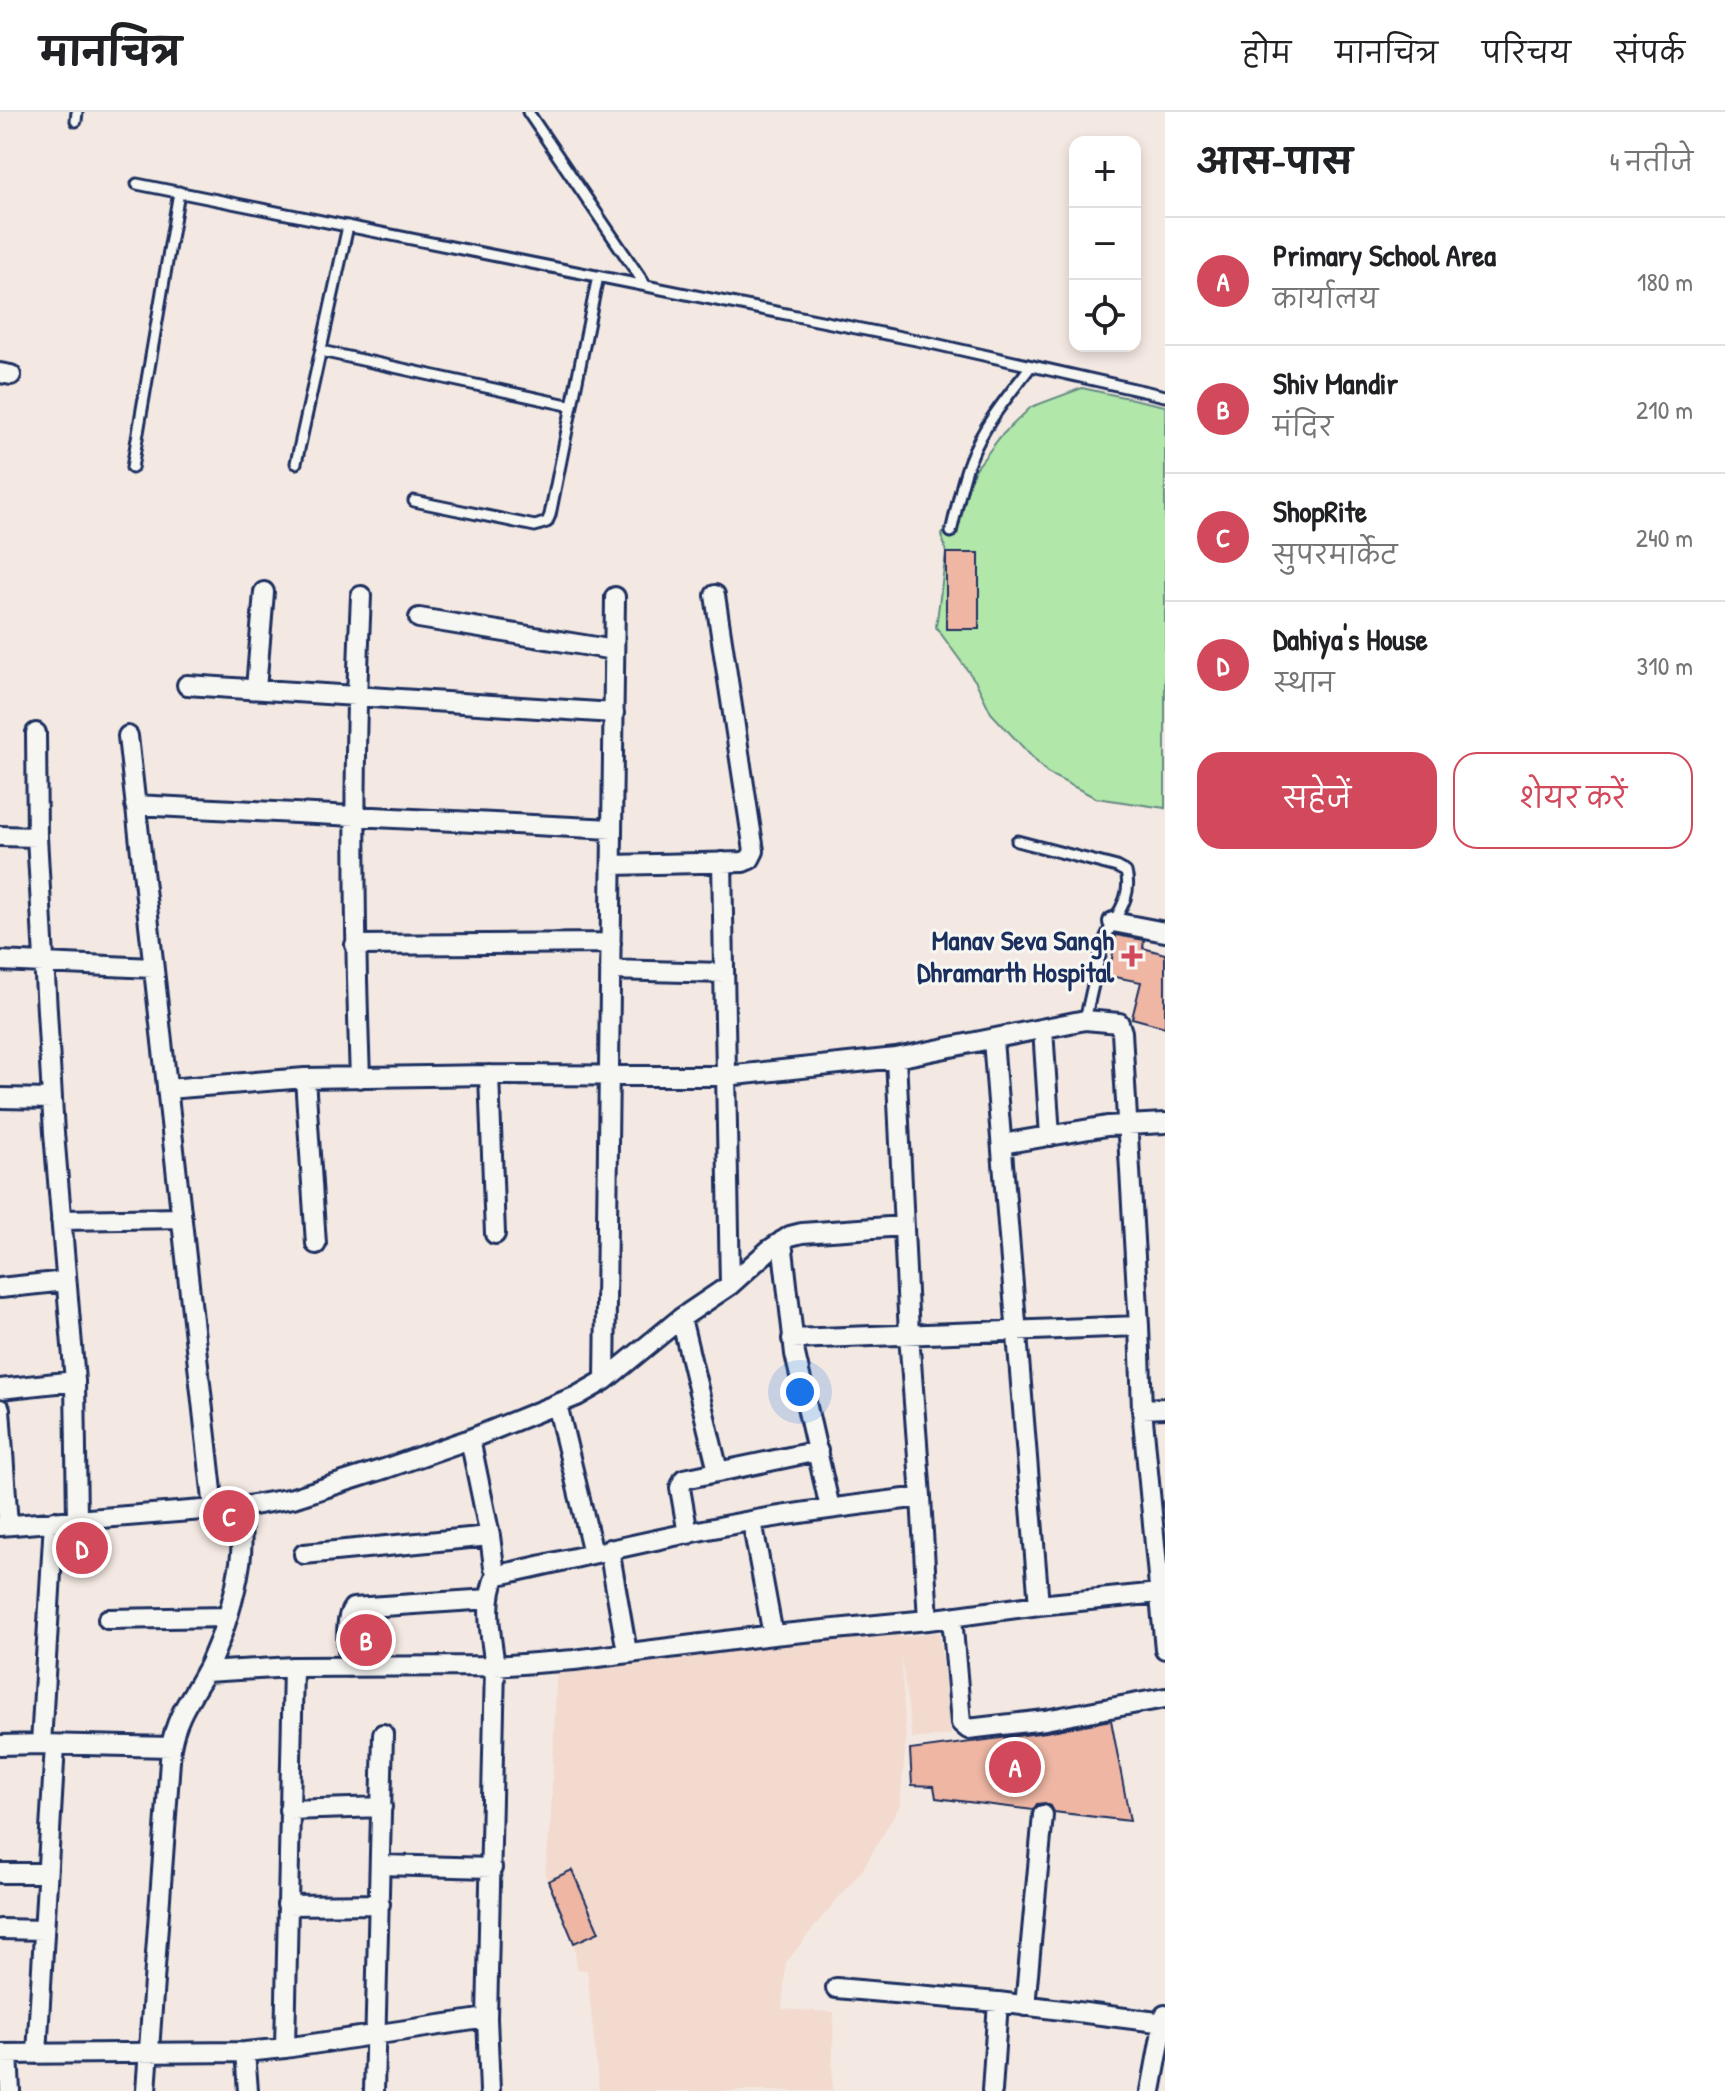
<!DOCTYPE html>
<html lang="hi">
<meta charset="utf-8">
<style>
body{margin:0;font-family:"Patrick Hand","Playpen Sans Deva",sans-serif;background:#f2f2f2;color:#202124}
.controls{position:absolute;right:24px;top:24px;display:grid;overflow:hidden;border-radius:16px;box-shadow:0 4px 12px #0003}
.controls button{width:72px;height:72px;display:grid;place-items:center;padding:0;border:0;border-bottom:2px solid #e0e0e0;background:#fff;color:#202124;font:40px sans-serif}
.you{position:absolute;left:800px;top:1280px;width:28px;height:28px;margin:-20px;border:6px solid #fff;border-radius:50%;background:#1a73e8;box-shadow:0 0 0 12px #1a73e833}
.badge{display:grid;place-items:center;width:52px;height:52px;border-radius:50%;background:#d1495b;color:#fff;font-size:26px;font-weight:700}
.pin{position:absolute;translate:-50% -50%;border:4px solid #fff;box-shadow:0 2px 8px #0006}
.list{margin:0;padding:0;list-style:none}
h2{display:flex;justify-content:space-between;align-items:center;height:104px;margin:0;padding:0 32px;font-size:34px}
h2 small{font-size:26px;font-weight:400;color:#757577}
.list li{display:grid;grid-template-columns:52px 1fr auto;gap:24px;align-items:center;box-sizing:border-box;height:128px;padding:0 32px;border-top:2px solid #e0e0e0}
.list b{display:block;font-size:30px;white-space:nowrap}
.list p{margin:0;font-size:26px;white-space:nowrap;color:#757577}
.list em{font-size:26px;font-style:normal;color:#757577}
.actions{display:flex;gap:16px;padding:24px 32px}
.actions a{flex:1;padding:18px 0;border:2px solid #d1495b;border-radius:24px;text-align:center;font-size:28px;color:#d1495b}
.actions .main{background:#d1495b;color:#fff}
.icon{flex:none;width:44px;height:44px;fill:none;stroke:currentColor;stroke-width:2;stroke-linecap:round;stroke-linejoin:round}
.map{position:relative;flex:none;width:1165px;height:1979px;overflow:hidden}
header{display:flex;align-items:center;gap:48px;box-sizing:border-box;height:112px;padding:0 40px;background:#fff;border-bottom:2px solid #e0e0e0}
header strong{font-size:38px}
nav{display:flex;gap:44px;margin-inline-start:auto;font-size:28px}
main{display:flex}
aside{flex:1;background:#fff}
.map>svg:first-child{display:block}
.built{fill:#f2dacf}
.green{fill:#b1e7a9;stroke:#668b84;stroke-width:2}
.building{fill:#eeb6a3;stroke:#1b2f5e;stroke-width:2}
.lines{fill:none;stroke-linecap:round;stroke-linejoin:round}
.service-casing{stroke:#1b2f5e;stroke-width:15}
.minor-casing{stroke:#1b2f5e;stroke-width:24}
.service{stroke:#f6f6f2;stroke-width:9}
.minor{stroke:#f6f6f2;stroke-width:18}
.poi-dot{fill:#d1495b;stroke:#f6f6f2;stroke-width:3}
.labels{text-anchor:middle;stroke-width:6;stroke-linejoin:round;paint-order:stroke}
.poi-label{font-size:28px;font-weight:bold;fill:#1b2f5e;stroke:#f6f6f2;text-anchor:end}
</style>
<header>
<strong>मानचित्र</strong>
<nav><a>होम</a><a>मानचित्र</a><a>परिचय</a><a>संपर्क</a></nav>
</header>
<main>
<div class="map">
<svg width="1165" height="1979" viewBox="0 0 1165 1979">
<rect width="100%" height="100%" fill="#f4e9e2"/>
<filter id="ink" filterUnits="userSpaceOnUse"><feTurbulence type="fractalNoise" baseFrequency=".0125" numOctaves="2"/><feDisplacementMap in="SourceGraphic" scale="16" xChannelSelector="R" yChannelSelector="G"/><feConvolveMatrix kernelMatrix="1 2 1 2 8 2 1 2 1" color-interpolation-filters="sRGB"/></filter>
<g filter="url(#ink)">
<!-- built -->
<path class="built" d="M899 1520 900 1525 939 1520 951 1623 912 1627 901 1543 906 1630 900 1693 863 1757 814 1815 786 1851 782 1897 834 1900 832 1979H599L587 1858 577 1857 574 1831 545 1763 551 1702 556 1569 558 1553Z"/>
<!-- green -->
<path class="green" d="M1082 276 1165 294V696L1096 686 1047 661 991 601 976 570 936 515 946 441 942 423 975 358 1000 325 1031 295Z"/>
<!-- building -->
<path class="building" d="M946 441H979V517H946Z
M1116 823 1144 828 1143 836 1165 842V915L1132 906 1141 870 1109 864Z
M100 1418 101 1454 63 1455 65 1421Z
M1111 1608 1130 1709 1054 1700 1051 1694 1045 1691 1037 1692 1033 1698 936 1686 934 1674 912 1673 910 1638 1046 1620Z
M572 1758 599 1820 574 1831 548 1769Z"/>
<g class="lines">
<!-- service casing -->
<g class="service-casing">
<path id="service" d="M528 0 646 174
M76 9 77 0
M137 72 926 230 1165 284
M321 239 572 294
M296 351 348 114
M132 356 179 80
M414 389 535 414 547 410 550 403 598 164
M951 420C957 396 961 371 970 348 984 312 1008 284 1031 254
M1017 729 1117 755 1126 760C1134 789 1111 807 1103 832 1096 857 1091 883 1085 908"/>
</g>
<!-- minor casing -->
<g class="minor-casing">
<path id="minor" d="M0 261 11 263
M419 506 614 538
M187 573 614 601
M256 577 264 480
M36 621 37 725 54 1021 75 1269 77 1407
M128 624 214 1397
M135 693 612 717
M0 724 37 725
M722 750 730 1173
M612 753 743 750 750 747 754 739 715 483
M1113 810 1165 820
M355 833 611 831
M0 849 153 856
M610 858 724 861
M1043 917 1050 1024
M993 928 1039 1493
M896 946 909 1223 921 1385 928 1508
M489 963 495 1122
M305 966 316 1132
M360 966C354 805 353 645 361 484
M167 977 305 966 489 963 726 964 896 946 1085 908 1119 911 1122 920 1139 1214 1142 1297 1165 1537
M0 986 52 987
M1002 1032 1107 1014 1165 1011
M61 1108 182 1106
M782 1129 795 1242 830 1396
M0 1176 66 1169
M681 1206 718 1359
M792 1227 1139 1214
M605 1268 615 485
M0 1277 75 1269
M557 1292 593 1441
M0 1297 8 1413
M1142 1297 1165 1296
M470 1327 490 1424 494 1455 497 1461C483 1490 491 1524 495 1554L487 1906 490 1979
M752 1409 773 1523
M0 1414 241 1395 293 1386 387 1356 470 1327 577 1284 605 1268 681 1206 730 1173 769 1138 790 1124 802 1121 903 1114
M688 1422 680 1376 684 1367 818 1339
M609 1437 627 1540
M304 1442 490 1424
M497 1461 503 1462C585 1444 667 1424 750 1409 807 1399 864 1392 921 1385
M952 1505 961 1611 968 1617 1045 1608 1165 1586
M108 1507 227 1505
M349 1555C349 1539 343 1508 353 1496L490 1487
M205 1560 293 1555 495 1554 574 1548 773 1523 928 1508 1039 1493 1159 1481
M41 1632 54 1409
M0 1633 41 1632 171 1635
M289 1698 382 1695
M380 1753 492 1756
M0 1761H47
M287 1793 380 1792
M0 1817 44 1818
M836 1876 998 1890 1165 1911
M1025 1894 1043 1703
M285 1936 293 1555
M245 1940 248 1979
M0 1942 245 1940 285 1936 487 1906
M8 1942 10 1979
M37 1942 55 1633
M146 1979 171 1635C177 1599 195 1582 210 1551 224 1520 235 1485 240 1451 243 1433 241 1413 241 1395
M374 1979 383 1622
M992 1979 998 1890
M1151 1979 1165 1903"/>
</g>
<!-- service -->
<use href="#service" class="service"/>
<!-- minor -->
<use href="#minor" class="minor"/>
</g>
</g>
<!-- markers -->
<path class="poi-dot" d="M1128 832h8v8h8v8h-8v8h-8v-8h-8v-8h8z"/>
<g class="labels">
<!-- poi labels -->
<g class="poi-label">
<text x="1114" y="838">Manav Seva Sangh<tspan x="1114" dy="32">Dhramarth Hospital</tspan></text>
</g>
</g>
</svg>
<div class="controls">
<button>+</button>
<button>−</button>
<button><svg class="icon" aria-label="locate" viewBox="0 0 24 24"><circle cx="12" cy="12" r="6"/><path d="M12 2v4M12 18v4M2 12h4M18 12h4"/></svg></button>
</div>
<div class="you"></div>
<div class="pin badge" style="left:1015px;top:1655px">A</div>
<div class="pin badge" style="left:366px;top:1528px">B</div>
<div class="pin badge" style="left:229px;top:1404px">C</div>
<div class="pin badge" style="left:82px;top:1436px">D</div>
</div>
<aside>
<h2>आस-पास<small>4 नतीजे</small></h2>
<ul class="list">
<li><span class="badge">A</span><div><b>Primary School Area</b><p>कार्यालय</p></div><em>180 m</em></li>
<li><span class="badge">B</span><div><b>Shiv Mandir</b><p>मंदिर</p></div><em>210 m</em></li>
<li><span class="badge">C</span><div><b>ShopRite</b><p>सुपरमार्केट</p></div><em>240 m</em></li>
<li><span class="badge">D</span><div><b>Dahiya's House</b><p>स्थान</p></div><em>310 m</em></li>
</ul>
<div class="actions"><a class="main">सहेजें</a><a>शेयर करें</a></div>
</aside>
</main>
